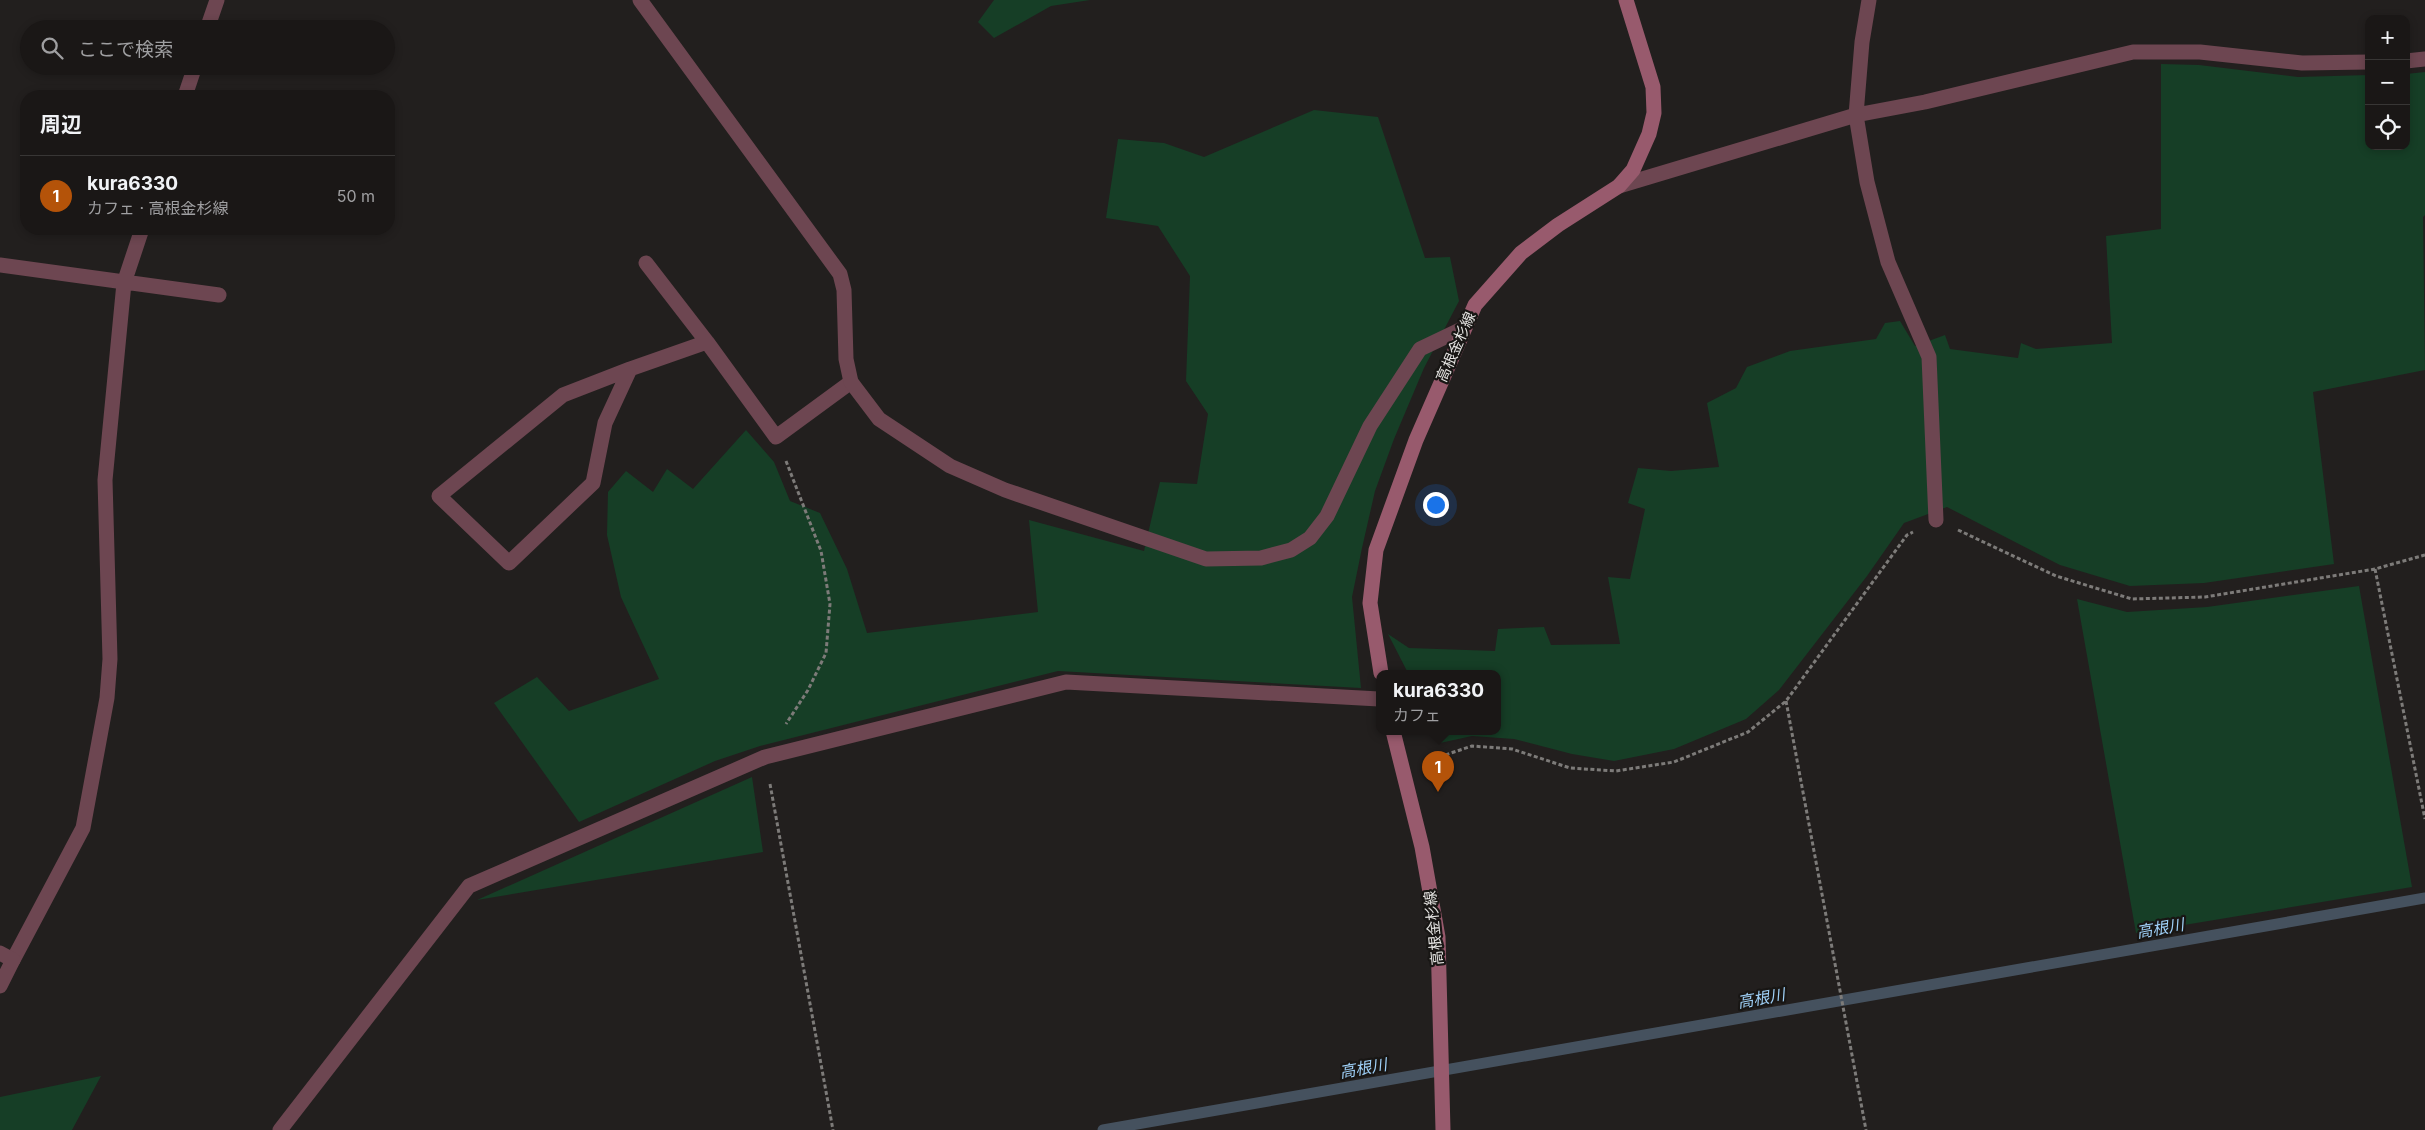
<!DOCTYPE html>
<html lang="ja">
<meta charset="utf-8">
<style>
body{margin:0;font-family:Inter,"Noto Sans JP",sans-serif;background:#23201f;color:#f1f3f6}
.controls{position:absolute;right:15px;top:15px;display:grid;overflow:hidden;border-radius:10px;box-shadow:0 2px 8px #0003}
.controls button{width:45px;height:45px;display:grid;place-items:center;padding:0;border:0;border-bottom:1px solid #383635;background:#1a1716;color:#f1f3f6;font:25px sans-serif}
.you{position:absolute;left:1435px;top:504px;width:18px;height:18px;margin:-12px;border:4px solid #fff;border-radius:50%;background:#1a73e8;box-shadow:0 0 0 8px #1a73e833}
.badge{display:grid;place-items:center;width:32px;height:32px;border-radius:50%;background:#b45309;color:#fff;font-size:16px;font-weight:700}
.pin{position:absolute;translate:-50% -41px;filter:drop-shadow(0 1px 2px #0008)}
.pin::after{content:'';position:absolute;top:26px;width:18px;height:15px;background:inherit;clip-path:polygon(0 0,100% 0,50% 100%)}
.popup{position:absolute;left:1376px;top:670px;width:125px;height:65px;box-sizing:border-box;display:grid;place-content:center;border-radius:10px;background:#1a1716;filter:drop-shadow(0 1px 4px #0005);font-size:16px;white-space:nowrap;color:#9f9fa1}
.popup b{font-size:19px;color:#f1f3f6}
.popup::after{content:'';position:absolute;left:50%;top:100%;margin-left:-10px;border:10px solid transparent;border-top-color:#1a1716}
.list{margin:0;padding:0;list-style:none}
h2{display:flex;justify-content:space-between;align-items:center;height:65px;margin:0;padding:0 20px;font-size:21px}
h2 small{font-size:16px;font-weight:400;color:#9f9fa1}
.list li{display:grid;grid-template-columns:32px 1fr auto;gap:15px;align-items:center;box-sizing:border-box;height:80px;padding:0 20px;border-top:1px solid #383635}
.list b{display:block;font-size:19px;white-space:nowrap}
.list p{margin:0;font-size:16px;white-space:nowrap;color:#9f9fa1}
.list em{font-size:16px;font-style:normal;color:#9f9fa1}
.icon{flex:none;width:28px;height:28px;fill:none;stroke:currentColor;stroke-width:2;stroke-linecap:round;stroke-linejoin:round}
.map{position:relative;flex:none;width:2425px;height:1130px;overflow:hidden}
.search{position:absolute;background:#1a1716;box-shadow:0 2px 8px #0003;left:20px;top:20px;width:375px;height:55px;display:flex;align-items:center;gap:12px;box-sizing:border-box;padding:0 18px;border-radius:28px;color:#9f9fa1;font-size:19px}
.panel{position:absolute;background:#1a1716;box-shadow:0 2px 8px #0003;left:20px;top:90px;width:375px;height:145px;border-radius:20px}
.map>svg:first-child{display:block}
.green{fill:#163e26}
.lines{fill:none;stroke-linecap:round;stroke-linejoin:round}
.stream{stroke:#45515e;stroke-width:11}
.path{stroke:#7d7b79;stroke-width:3;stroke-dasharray:4 2.5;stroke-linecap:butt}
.lane{stroke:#6d4651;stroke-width:15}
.street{stroke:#6d4651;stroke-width:15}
.secondary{stroke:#985a6d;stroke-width:15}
.labels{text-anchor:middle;stroke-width:4.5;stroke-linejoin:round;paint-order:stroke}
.street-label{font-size:15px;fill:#e5e4e2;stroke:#181614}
.water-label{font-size:16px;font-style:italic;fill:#9ecff6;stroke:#181614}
</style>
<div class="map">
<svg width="2425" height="1130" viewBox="0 0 2425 1130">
<rect width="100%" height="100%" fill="#221f1e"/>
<!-- green -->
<path class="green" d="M994 0H1090L1051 6 994 38 978 22Z
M2161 64 2199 65 2298 77 2369 75V146H2406V74L2425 72V215L2423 217 2425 370 2313 392 2334 564 2204 583 2130 586 2060 565 1947 507 1904 523 1867 576 1779 690 1746 719 1674 749 1614 761 1572 754 1514 739 1472 736 1440 743 1435 731H1497V673H1408L1388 634 1409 648 1495 651 1498 629 1544 627 1551 645 1620 644 1608 577 1630 579 1645 509 1628 503 1638 468 1671 471 1719 467 1707 403 1736 388 1747 367 1790 351 1876 339 1885 323 1900 321 1915 346 1945 335 1950 349 2018 358 2021 343 2036 349 2112 343 2106 236 2161 229Z
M1314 110 1378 117 1425 258 1450 257 1459 301 1424 368 1394 439 1375 491 1362 548 1352 597 1361 688 1058 671 760 746 715 761 579 822 494 703 537 677 569 711 659 679 621 597 607 535 608 492 626 471 653 492 667 469 693 489 746 430 774 462 790 501 820 513 847 569 867 633 1038 612 1029 520 1144 551 1160 482 1197 484 1208 414 1186 381 1190 276 1158 226 1106 218 1118 139 1164 143 1204 157Z
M2359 586 2412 887 2136 933 2077 599 2127 612 2207 607Z
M752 777 763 852 477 900Z
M101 1076 72 1130H0V1097Z"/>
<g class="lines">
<!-- stream -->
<path class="stream" d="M1103 1130 2425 898"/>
<!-- path -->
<path class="path" d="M786 461 821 551 830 604 826 653 808 690 786 724
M1958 530 2056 576 2132 599 2205 597 2375 569 2425 555
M2375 569 2425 819
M1786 701 1866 1130
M1427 761 1472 746 1512 749 1570 768 1616 771 1674 762 1748 732 1786 701 1907 535 1913 532
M770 784 833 1130"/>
<!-- lane -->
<path class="lane" d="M207 29 217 0
M185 96 195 66
M646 263 707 342 776 437 851 382
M0 265 219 295
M630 369 605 423 593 483 509 563 439 496 563 395 630 369 707 342
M13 960 83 828 107 698 110 659 105 480 124 283 142 229"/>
<!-- street -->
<path class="street" d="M640 0 840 274 844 290 846 359 851 382 879 419 950 466 1005 490 1206 559 1261 558 1291 550 1310 538 1327 516 1370 426 1420 349 1464 328
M1869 0 1862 42 1856 115 1867 182 1888 262 1929 357 1936 520
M2406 61 2425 59
M1619 186 1856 115 1925 102 2133 52H2200L2302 63 2369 62
M0 953 13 960 0 986
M280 1130 469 886 765 757 1066 682 1379 699"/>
<!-- secondary -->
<path class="secondary" d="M1381 673 1370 603 1376 550 1416 440 1475 305 1521 253 1558 225 1619 186 1633 170 1649 134 1654 113 1653 87 1626 0
M1393 731 1422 847 1438 937 1443 1130"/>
</g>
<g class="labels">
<!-- street labels -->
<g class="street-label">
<text transform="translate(1456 347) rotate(-66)" y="5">高根金杉線</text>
<text transform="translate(1434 928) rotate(-96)" y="5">高根金杉線</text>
</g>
<!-- water labels -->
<g class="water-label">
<text transform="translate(2160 928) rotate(-10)" y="6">高根川</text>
<text transform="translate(1761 998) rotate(-10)" y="6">高根川</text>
<text transform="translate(1363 1068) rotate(-10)" y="6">高根川</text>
</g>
</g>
</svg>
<div class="controls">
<button>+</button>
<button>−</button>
<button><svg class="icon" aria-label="locate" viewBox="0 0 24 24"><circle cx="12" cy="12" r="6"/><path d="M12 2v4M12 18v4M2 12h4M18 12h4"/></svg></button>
</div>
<div class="you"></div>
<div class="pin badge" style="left:1438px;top:792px">1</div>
<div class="popup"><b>kura6330</b>カフェ</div>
<div class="search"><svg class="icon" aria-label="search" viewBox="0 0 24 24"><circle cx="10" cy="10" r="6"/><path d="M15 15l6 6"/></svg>ここで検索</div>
<section class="panel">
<h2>周辺<small></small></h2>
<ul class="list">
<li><span class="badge">1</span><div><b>kura6330</b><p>カフェ · 高根金杉線</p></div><em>50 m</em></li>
</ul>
</section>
</div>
